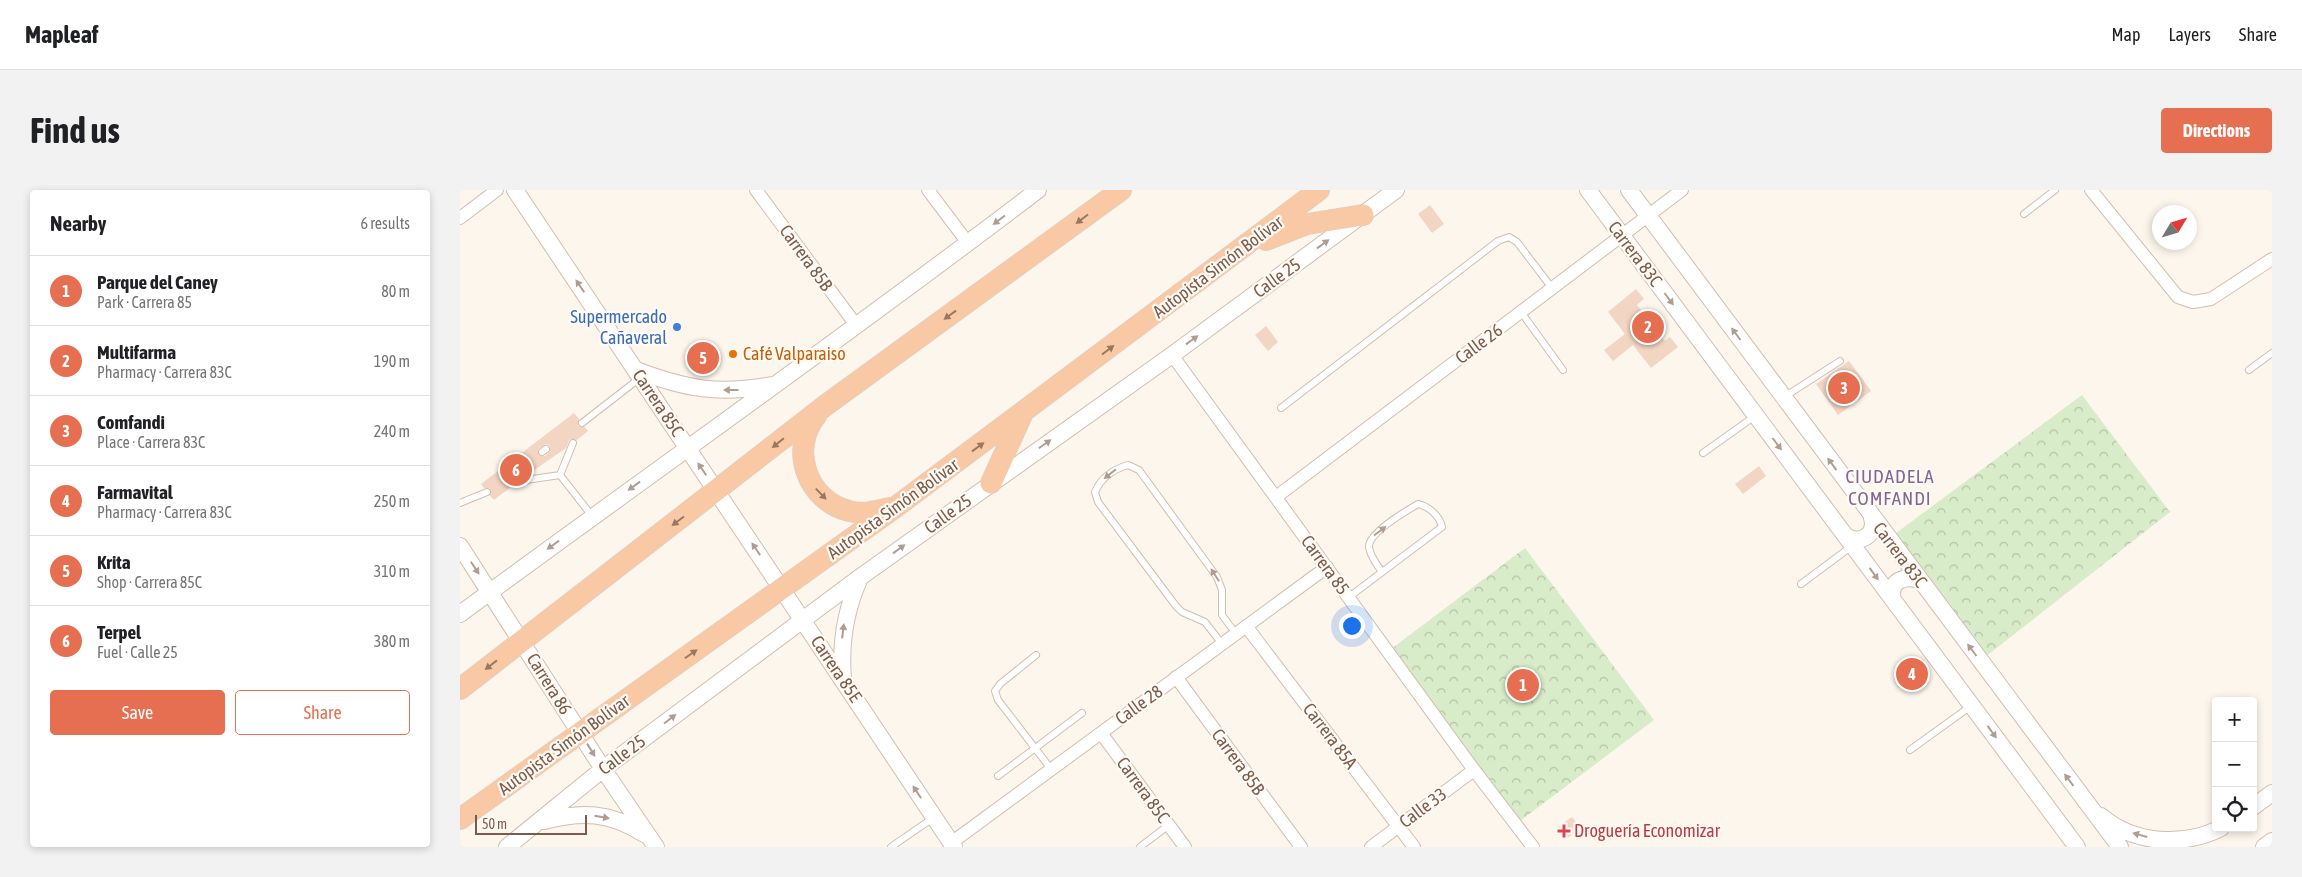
<!DOCTYPE html>
<meta charset="utf-8">
<style>
body{margin:0;font-family:"Asap Condensed",sans-serif;background:#f2f2f2;color:#202124}
.controls{position:absolute;right:15px;bottom:15px;display:grid;overflow:hidden;border-radius:5px;box-shadow:0 2px 8px #0003}
.controls button{width:45px;height:45px;display:grid;place-items:center;padding:0;border:0;border-bottom:1px solid #e0e0e0;background:#fff;color:#202124;font:25px sans-serif}
.compass{position:absolute;left:1692px;top:15px;width:45px;height:45px;border-radius:50%;background:#fff;box-shadow:0 2px 8px #0003;rotate:52deg}
.scale{position:absolute;left:15px;bottom:12px;width:112px;box-sizing:border-box;padding-left:5px;border:2px solid #7a5c4d;border-top:0;font-size:14px;line-height:18px;white-space:nowrap;color:#7a5c4d;-webkit-text-stroke:4px #fffaf3;paint-order:stroke}
.you{position:absolute;left:891px;top:435px;width:18px;height:18px;margin:-12px;border:4px solid #fff;border-radius:50%;background:#1a73e8;box-shadow:0 0 0 8px #1a73e833}
.badge{display:grid;place-items:center;width:32px;height:32px;border-radius:50%;background:#e76f51;color:#fff;font-size:16px;font-weight:700}
.pin{position:absolute;translate:-50% -50%;border:2px solid #fff;box-shadow:0 1px 5px #0006}
.list{margin:0;padding:0;list-style:none}
h2{display:flex;justify-content:space-between;align-items:center;height:65px;margin:0;padding:0 20px;font-size:21px}
h2 small{font-size:16px;font-weight:400;color:#757577}
.list li{display:grid;grid-template-columns:32px 1fr auto;gap:15px;align-items:center;box-sizing:border-box;height:70px;padding:0 20px;border-top:1px solid #e0e0e0}
.list b{display:block;font-size:19px;white-space:nowrap}
.list p{margin:0;font-size:16px;white-space:nowrap;color:#757577}
.list em{font-size:16px;font-style:normal;color:#757577}
.actions{display:flex;gap:10px;padding:15px 20px}
.actions a{flex:1;padding:11px 0;border:1px solid #e76f51;border-radius:5px;text-align:center;font-size:18px;color:#e76f51}
.actions .main{background:#e76f51;color:#fff}
.icon{flex:none;width:28px;height:28px;fill:none;stroke:currentColor;stroke-width:2;stroke-linecap:round;stroke-linejoin:round}
.map{position:relative;flex:none;width:1812px;height:657px;overflow:hidden;border-radius:5px}
header{display:flex;align-items:center;gap:30px;box-sizing:border-box;height:70px;padding:0 25px;background:#fff;border-bottom:1px solid #e0e0e0}
header strong{font-size:24px}
nav{display:flex;gap:28px;margin-inline-start:auto;font-size:18px}
.intro{display:flex;align-items:center;justify-content:space-between;box-sizing:border-box;height:120px;padding:0 30px}
h1{margin:0;font-size:35px}
.button{padding:12px 22px;border-radius:5px;background:#e76f51;color:#fff;font-size:18px;font-weight:700}
main{display:flex;gap:30px;padding:0 30px}
aside{flex:1;background:#fff;border-radius:5px;box-shadow:0 2px 8px #0003}
.map>svg:first-child{display:block}
.forest{fill:url(#forest-crowns)}
.building{fill:#f3d5c3;fill-rule:evenodd}
.lines{fill:none;stroke-linecap:round;stroke-linejoin:round}
.service-casing{stroke:#d1beb0;stroke-width:8}
.minor-casing{stroke:#d1beb0;stroke-width:14}
.tertiary-casing{stroke:#d1beb0;stroke-width:18}
.trunk-casing{stroke:#dad1cd;stroke-width:22}
.service{stroke:#fff;stroke-width:6}
.minor{stroke:#fff;stroke-width:12}
.tertiary{stroke:#fff;stroke-width:16}
.trunk{stroke:#f9c8a4;stroke-width:21}
.oneway{fill:#9a7763}
.oneway2{fill:#af9d94}
.shop-dot{fill:#3f7fe0;stroke:#fffaf3;stroke-width:2}
.food-dot{fill:#e8710a;stroke:#fffaf3;stroke-width:2}
.health-dot{fill:#e0444e;stroke:#fffaf3;stroke-width:2}
.labels{text-anchor:middle;stroke-width:4.5;stroke-linejoin:round;paint-order:stroke}
.street-label{font-size:18px;fill:#7a5c4d;stroke:#fffaf3}
.shop-label{font-size:18px;fill:#366cbe;stroke:#fffaf3;text-anchor:end}
.food-label{font-size:18px;fill:#c56008;stroke:#fffaf3;text-anchor:start}
.health-label{font-size:18px;fill:#be3a42;stroke:#fffaf3;text-anchor:start}
.neighbourhood-label{font-size:19px;letter-spacing:1px;fill:#846695;stroke:#fffaf3}
</style>
<header>
<strong>Mapleaf</strong>
<nav><a>Map</a><a>Layers</a><a>Share</a></nav>
</header>
<div class="intro"><h1>Find us</h1><a class="button">Directions</a></div>
<main>
<aside>
<h2>Nearby<small>6 results</small></h2>
<ul class="list">
<li><span class="badge">1</span><div><b>Parque del Caney</b><p>Park · Carrera 85</p></div><em>80 m</em></li>
<li><span class="badge">2</span><div><b>Multifarma</b><p>Pharmacy · Carrera 83C</p></div><em>190 m</em></li>
<li><span class="badge">3</span><div><b>Comfandi</b><p>Place · Carrera 83C</p></div><em>240 m</em></li>
<li><span class="badge">4</span><div><b>Farmavital</b><p>Pharmacy · Carrera 83C</p></div><em>250 m</em></li>
<li><span class="badge">5</span><div><b>Krita</b><p>Shop · Carrera 85C</p></div><em>310 m</em></li>
<li><span class="badge">6</span><div><b>Terpel</b><p>Fuel · Calle 25</p></div><em>380 m</em></li>
</ul>
<div class="actions"><a class="main">Save</a><a>Share</a></div>
</aside>
<div class="map">
<svg width="1812" height="657" viewBox="0 0 1812 657">
<defs>
<pattern id="forest-crowns" width="20" height="18" patternUnits="userSpaceOnUse" patternTransform="scale(1.25)"><rect width="20" height="18" fill="#d8ecc9"/><path d="M2 6a3 3 0 1 1 6 0M12 15a3 3 0 1 1 6 0" fill="none" stroke="#b4c2a5"/></pattern>
</defs>
<rect width="100%" height="100%" fill="#fdf6ec"/>
<!-- forest -->
<path class="forest" d="M1622 205 1710 322 1520 471 1428 349Z
M1065 358 1194 530 1060 631 931 459Z"/>
<!-- building -->
<path class="building" d="M970 15 984 34 972 43 958 24Z
M1176 99 1184 109 1177 115 1205 151 1210 147 1218 157 1191 178 1173 155 1153 171 1144 160 1165 144 1148 122Z
M806 136 818 152 808 161 795 145Z
M1389 171 1411 201 1378 225 1356 194Z
M114 223 119 229 118 236 125 237 128 241 117 250 110 249 106 258 67 285 56 287 55 294 34 310 30 306V298H24L21 294ZM86 254 90 256V261L85 266H80L78 260Z
M1299 276 1306 286 1283 304 1275 294Z
M1451 476 1460 487 1443 500 1434 489Z
M1112 627 1121 638 1106 649 1097 638Z"/>
<g class="lines">
<!-- service casing -->
<g class="service-casing">
<path id="service" d="M1564 24 1595 0
M1061 122 1103 180
M1789 180 1812 163
M1324 207 1380 171
M821 218 1038 51 1049 47 1057 52 1092 98
M122 233 180 188
M82 262 86 259
M1243 263 1295 226
M100 285 132 326
M59 291 100 285 113 253
M0 313 27 302
M1341 394 1392 356
M889 407 982 337C980 326 968 316 958 314 946 321 908 343 909 357 910 366 917 375 922 382
M762 454 745 432 722 422 716 416 638 312 635 302C641 288 654 279 668 275L679 280 757 387 762 400V425L776 444
M576 465 540 494 535 501 538 510 591 579
M1450 560 1511 516
M538 586 622 523
M431 657 473 628
M680 657 709 635"/>
</g>
<!-- minor casing -->
<g class="minor-casing">
<path id="minor" d="M296 0 396 135
M468 0 508 53
M1631 0 1718 107 1733 112 1751 109 1812 69
M0 28 37 0
M712 165 1014 580 1073 657
M816 307 1222 0
M786 436 954 657
M716 487 841 657
M641 543 725 657
M491 653 867 377
M911 657 1014 580"/>
</g>
<!-- tertiary casing -->
<g class="tertiary-casing">
<path id="tertiary" d="M55 0 494 657
M1128 0 1617 657
M1169 0 1660 657
M176 180C226 199 259 205 312 195
M1386 346C1400 355 1417 345 1412 328
M0 356 143 579 196 657
M1433 410C1428 391 1444 385 1459 390
M0 424C193 282 388 145 578 0
M383 488C380 453 385 422 399 390
M1793 617 1812 603
M1641 626C1674 654 1723 657 1761 638
M84 631C122 621 150 622 184 644
M47 657 143 579 399 388 712 165 936 0
M1804 657 1812 651"/>
</g>
<!-- trunk casing -->
<g class="trunk-casing">
<path id="trunk" d="M806 50 847 34 903 25
M356 226C329 259 347 311 389 321 403 325 417 321 430 318
M531 293 562 225
M0 499 366 215 661 0
M0 629 437 316 859 0"/>
</g>
<!-- service -->
<use href="#service" class="service"/>
<!-- minor -->
<use href="#minor" class="minor"/>
<!-- tertiary -->
<use href="#tertiary" class="tertiary"/>
<!-- trunk -->
<use href="#trunk" class="trunk"/>
</g>
<!-- one-way arrows -->
<defs><path id="oneway-solid" d="M-6-.8H1V-3.2L6.5 0L1 3.2V.8H-6Z" transform="scale(1.25)"/></defs>
<g class="oneway">
<use href="#oneway-solid" transform="translate(622 29) rotate(143)"/>
<use href="#oneway-solid" transform="translate(490 125) rotate(144)"/>
<use href="#oneway-solid" transform="translate(648 160) rotate(-37)"/>
<use href="#oneway-solid" transform="translate(318 253) rotate(141)"/>
<use href="#oneway-solid" transform="translate(518 257) rotate(-36)"/>
<use href="#oneway-solid" transform="translate(361 304) rotate(46)"/>
<use href="#oneway-solid" transform="translate(218 331) rotate(143)"/>
<use href="#oneway-solid" transform="translate(231 464) rotate(-35)"/>
<use href="#oneway-solid" transform="translate(31 475) rotate(142)"/>
</g>
<g class="oneway2">
<use href="#oneway-solid" transform="translate(539 30) rotate(143)"/>
<use href="#oneway-solid" transform="translate(863 54) rotate(-36)"/>
<use href="#oneway-solid" transform="translate(120 96) rotate(-124)"/>
<use href="#oneway-solid" transform="translate(1209 109) rotate(53)"/>
<use href="#oneway-solid" transform="translate(1276 144) rotate(-127)"/>
<use href="#oneway-solid" transform="translate(732 150) rotate(-36)"/>
<use href="#oneway-solid" transform="translate(271 200) rotate(-180)"/>
<use href="#oneway-solid" transform="translate(585 254) rotate(-35)"/>
<use href="#oneway-solid" transform="translate(1317 254) rotate(53)"/>
<use href="#oneway-solid" transform="translate(1372 274) rotate(-126)"/>
<use href="#oneway-solid" transform="translate(242 279) rotate(-124)"/>
<use href="#oneway-solid" transform="translate(650 284) rotate(142)"/>
<use href="#oneway-solid" transform="translate(174 296) rotate(144)"/>
<use href="#oneway-solid" transform="translate(920 341) rotate(-37)"/>
<use href="#oneway-solid" transform="translate(93 355) rotate(144)"/>
<use href="#oneway-solid" transform="translate(296 359) rotate(-124)"/>
<use href="#oneway-solid" transform="translate(439 359) rotate(-36)"/>
<use href="#oneway-solid" transform="translate(15 378) rotate(57)"/>
<use href="#oneway-solid" transform="translate(1414 384) rotate(54)"/>
<use href="#oneway-solid" transform="translate(755 385) rotate(-123)"/>
<use href="#oneway-solid" transform="translate(383 441) rotate(-83)"/>
<use href="#oneway-solid" transform="translate(1512 460) rotate(-127)"/>
<use href="#oneway-solid" transform="translate(210 529) rotate(-37)"/>
<use href="#oneway-solid" transform="translate(1532 542) rotate(54)"/>
<use href="#oneway-solid" transform="translate(131 560) rotate(58)"/>
<use href="#oneway-solid" transform="translate(1609 590) rotate(-127)"/>
<use href="#oneway-solid" transform="translate(457 602) rotate(-123)"/>
<use href="#oneway-solid" transform="translate(142 627) rotate(10)"/>
<use href="#oneway-solid" transform="translate(1680 645) rotate(-164)"/>
</g>
<!-- markers -->
<circle class="shop-dot" cx="217" cy="137" r="5"/>
<circle class="food-dot" cx="273" cy="164" r="5"/>
<path class="health-dot" d="M1101.5 633.5h5v5h5v5h-5v5h-5v-5h-5v-5h5z"/>
<g class="labels">
<!-- street labels -->
<g class="street-label">
<text transform="translate(1175 64) rotate(53)" y="6">Carrera 83C</text>
<text transform="translate(346 68) rotate(54)" y="6">Carrera 85B</text>
<text transform="translate(758 77) rotate(-37)" y="6">Autopista Simón Bolívar</text>
<text transform="translate(817 88) rotate(-36)" y="6">Calle 25</text>
<text transform="translate(1019 154) rotate(-37)" y="6">Calle 26</text>
<text transform="translate(198 213) rotate(56)" y="6">Carrera 85C</text>
<text transform="translate(433 319) rotate(-36)" y="6">Autopista Simón Bolívar</text>
<text transform="translate(488 324) rotate(-36)" y="6">Calle 25</text>
<text transform="translate(1440 365) rotate(53)" y="6">Carrera 83C</text>
<text transform="translate(865 375) rotate(54)" y="6">Carrera 85</text>
<text transform="translate(376 479) rotate(56)" y="6">Carrera 85E</text>
<text transform="translate(89 494) rotate(58)" y="6">Carrera 86</text>
<text transform="translate(679 515) rotate(-36)" y="6">Calle 28</text>
<text transform="translate(870 546) rotate(53)" y="6">Carrera 85A</text>
<text transform="translate(104 555) rotate(-36)" y="6">Autopista Simón Bolívar</text>
<text transform="translate(162 565) rotate(-37)" y="6">Calle 25</text>
<text transform="translate(778 572) rotate(54)" y="6">Carrera 85B</text>
<text transform="translate(683 600) rotate(54)" y="6">Carrera 85C</text>
<text transform="translate(963 618) rotate(-37)" y="6">Calle 33</text>
</g>
<!-- shop labels -->
<g class="shop-label">
<text x="207" y="133">Supermercado<tspan x="207" dy="21">Cañaveral</tspan></text>
</g>
<!-- food labels -->
<g class="food-label">
<text x="283" y="170">Café Valparaiso</text>
</g>
<!-- health labels -->
<g class="health-label">
<text x="1114" y="647">Droguería Economizar</text>
</g>
<!-- neighbourhood labels -->
<g class="neighbourhood-label">
<text x="1430" y="293">CIUDADELA<tspan x="1430" dy="22">COMFANDI</tspan></text>
</g>
</g>
</svg>
<div class="controls">
<button>+</button>
<button>−</button>
<button><svg class="icon" aria-label="locate" viewBox="0 0 24 24"><circle cx="12" cy="12" r="6"/><path d="M12 2v4M12 18v4M2 12h4M18 12h4"/></svg></button>
</div>
<svg class="compass" viewBox="-18 -18 36 36"><path d="M0-13l5 13h-10z" fill="#e53935"/><path d="M0 13l5-13h-10z" fill="#757577"/></svg>
<div class="scale">50 m</div>
<div class="you"></div>
<div class="pin badge" style="left:1063px;top:495px">1</div>
<div class="pin badge" style="left:1188px;top:137px">2</div>
<div class="pin badge" style="left:1384px;top:198px">3</div>
<div class="pin badge" style="left:1452px;top:484px">4</div>
<div class="pin badge" style="left:243px;top:168px">5</div>
<div class="pin badge" style="left:56px;top:280px">6</div>
</div>
</main>
